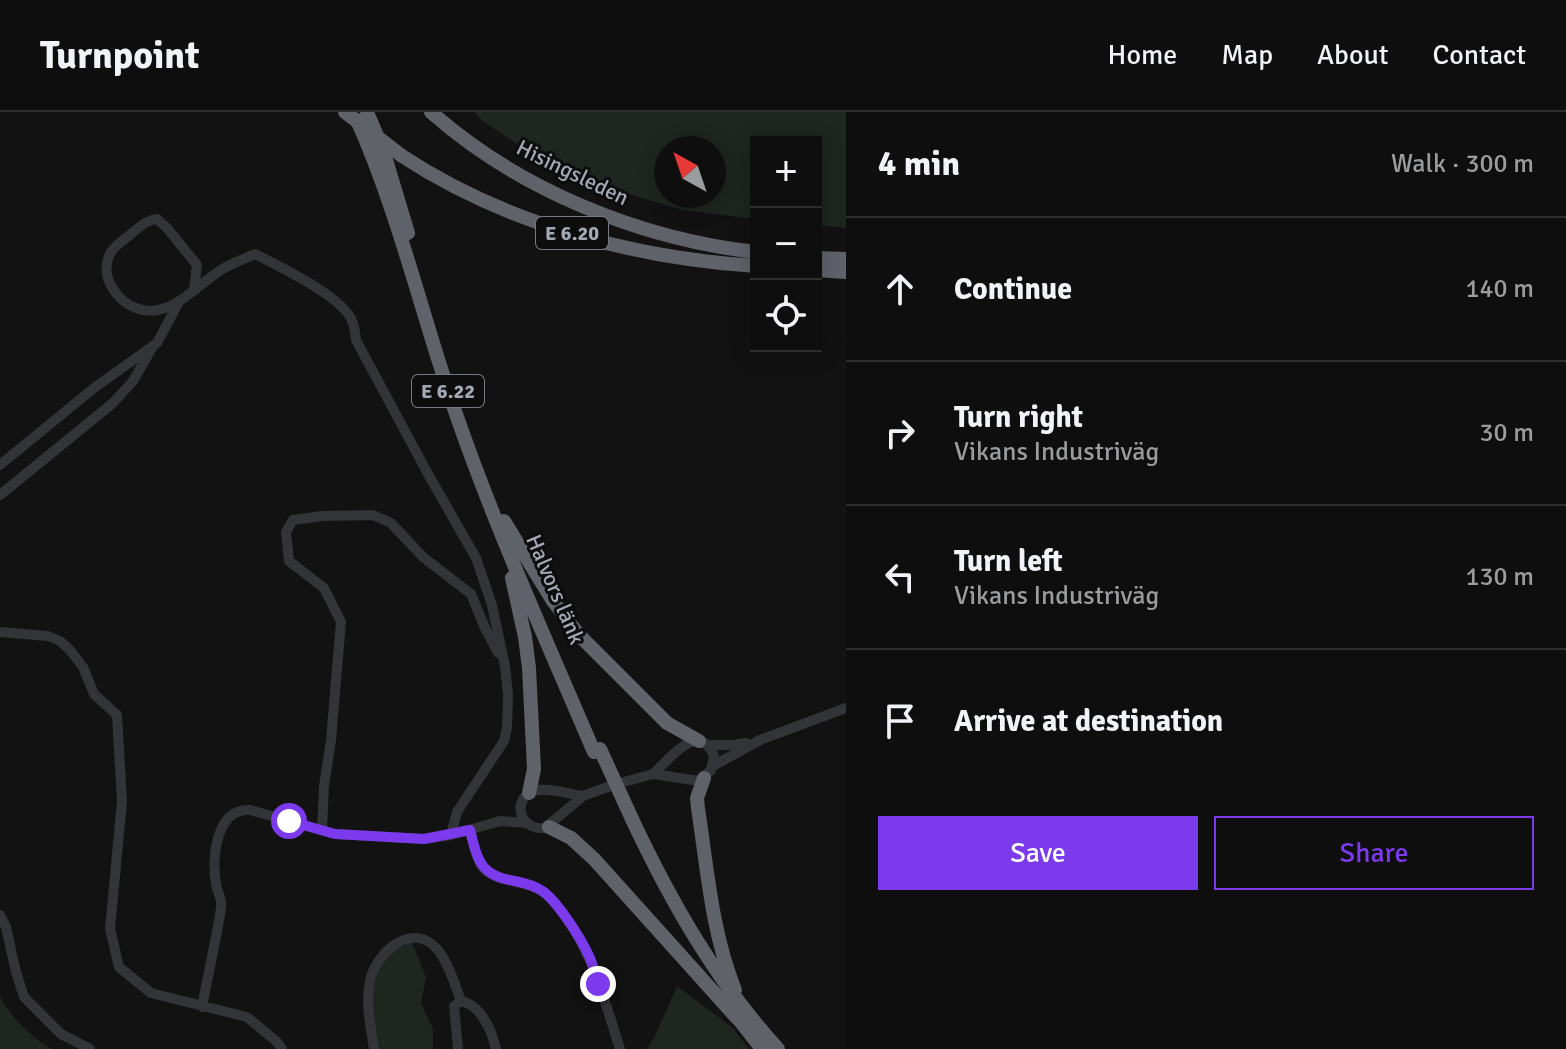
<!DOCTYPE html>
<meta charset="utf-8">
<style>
body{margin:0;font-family:Signika,sans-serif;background:#1c1c1c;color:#f1f3f6}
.controls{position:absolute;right:24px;top:24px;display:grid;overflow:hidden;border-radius:0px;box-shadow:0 4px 20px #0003}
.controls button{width:72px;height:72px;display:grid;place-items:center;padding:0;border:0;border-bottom:2px solid #2e2e2e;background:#0e0e0e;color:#f1f3f6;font:40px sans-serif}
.compass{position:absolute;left:654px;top:24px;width:72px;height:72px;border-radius:50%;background:#0e0e0e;box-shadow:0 4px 20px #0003;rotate:320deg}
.stop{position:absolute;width:24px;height:24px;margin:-18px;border:6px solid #7c3aed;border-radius:50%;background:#fff}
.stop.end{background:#7c3aed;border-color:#fff;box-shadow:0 2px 8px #0008}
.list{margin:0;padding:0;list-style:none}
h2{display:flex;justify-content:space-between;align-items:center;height:104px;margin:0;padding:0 32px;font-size:34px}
h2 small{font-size:26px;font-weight:400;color:#9b9c9e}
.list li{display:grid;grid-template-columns:52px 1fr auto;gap:24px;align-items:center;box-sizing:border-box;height:144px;padding:0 32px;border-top:2px solid #2e2e2e}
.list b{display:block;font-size:30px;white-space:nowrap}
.list p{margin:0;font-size:26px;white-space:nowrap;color:#9b9c9e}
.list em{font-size:26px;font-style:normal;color:#9b9c9e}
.actions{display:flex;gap:16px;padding:24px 32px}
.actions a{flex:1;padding:18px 0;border:2px solid #7c3aed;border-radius:0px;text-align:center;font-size:28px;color:#7c3aed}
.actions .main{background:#7c3aed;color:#fff}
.icon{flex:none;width:44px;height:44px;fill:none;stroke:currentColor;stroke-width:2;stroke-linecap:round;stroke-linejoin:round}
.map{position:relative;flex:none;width:846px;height:937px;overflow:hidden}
header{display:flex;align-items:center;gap:48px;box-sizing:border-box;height:112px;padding:0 40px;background:#0e0e0e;border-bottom:2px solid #2e2e2e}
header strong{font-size:38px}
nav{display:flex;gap:44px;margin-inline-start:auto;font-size:28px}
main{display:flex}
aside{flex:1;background:#0e0e0e}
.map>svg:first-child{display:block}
.green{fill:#1e261f;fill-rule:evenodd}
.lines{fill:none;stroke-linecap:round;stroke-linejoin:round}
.minor{stroke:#333438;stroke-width:10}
.highway{stroke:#5f6269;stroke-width:14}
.highway-bridge{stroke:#5f6269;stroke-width:14}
.route{stroke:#7c3aed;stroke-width:10}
.labels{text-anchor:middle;stroke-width:6;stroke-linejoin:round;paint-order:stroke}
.shield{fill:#0d0d0e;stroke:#767a82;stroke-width:2}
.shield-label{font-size:20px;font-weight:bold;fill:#a3a9b4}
.street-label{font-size:22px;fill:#a3a9b4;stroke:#0d0d0e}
</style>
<header>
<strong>Turnpoint</strong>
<nav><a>Home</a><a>Map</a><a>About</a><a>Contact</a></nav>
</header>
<main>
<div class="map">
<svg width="846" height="937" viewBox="0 0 846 937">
<rect width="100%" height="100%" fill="#121213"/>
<!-- green -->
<path class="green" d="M475 0H846V116L816 113V30H756V107L682 98 596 72 525 37 482 9ZM666 36H714V84H666Z
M412 830 426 865 421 891 433 917V937H377C374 912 367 870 384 848 391 839 402 835 412 830Z
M677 874 733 916 749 937H647L655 924Z
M0 884C10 905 31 924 51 937H0Z"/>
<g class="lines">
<!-- minor -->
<path class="minor" d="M194 177 197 153 167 116 157 107C146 108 140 115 131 122 124 128 112 135 109 144 100 166 118 191 139 197 172 208 201 168 226 155 235 150 246 146 255 142 279 154 343 185 352 209 355 215 355 222 356 228L428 362 476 446 492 493 505 554 508 583 507 616 504 629 457 700 451 723
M0 353 94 276 157 231 179 190
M0 383 113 291 133 269 152 236
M0 520 48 524 60 529 69 537 83 555 94 582 117 603 122 689 110 817 119 855 151 881 247 905 277 930 282 937
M707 633H733L746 631
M713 654 760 628 846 596
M583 684C569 682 552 676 538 678 511 682 517 719 545 716L583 684 613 673 653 662 699 669 711 658 714 644C698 607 669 648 653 662
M322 718 324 674 331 628 341 510 324 476 289 449 286 420 293 408 322 404 373 403 391 411 423 445 471 482 485 516 498 541
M470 718C473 730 475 743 481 753 494 774 530 764 551 787 590 829 603 884 620 937
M0 803 6 815 16 860 24 885 61 922 90 937
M202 895C208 862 216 829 221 796 223 787 217 781 216 772 212 747 215 696 250 698L335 722 424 727 451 723 500 709 527 711
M374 937C371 915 365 892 370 869 376 840 413 808 438 838 449 852 455 873 461 889 481 893 492 919 496 937
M458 937 454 894 461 889"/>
<!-- highway -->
<path class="highway" d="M367 0 383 38 408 121
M431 0C519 78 640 127 756 140
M357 8C399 102 422 204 456 302 496 417 546 528 594 640
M402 44C506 112 632 146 756 154
M816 146 846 147
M816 158 846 160
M504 409 553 489 579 523 667 611 699 629
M512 466 525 525 529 556 534 657 529 681
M704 666 697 686 698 696C707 756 712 821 735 878
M632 707C671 790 716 869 778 937
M549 715 571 726 594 747 737 906
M733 900 762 937"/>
<!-- highway-bridge -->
<path class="highway-bridge" d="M345 0 402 44
M600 637 632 707"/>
</g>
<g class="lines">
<!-- route -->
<path class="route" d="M289 709 335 722 424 727 470 718C478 750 481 764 515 769 525 771 536 774 544 780 559 792 580 825 588 842 593 851 595 862 598 872"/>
</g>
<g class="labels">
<!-- shield labels -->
<g class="shield">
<rect x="536" y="105" width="72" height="32" rx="6"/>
<rect x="412" y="263" width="72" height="32" rx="6"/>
</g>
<g class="shield-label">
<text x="572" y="128">E 6.20</text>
<text x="448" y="286">E 6.22</text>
</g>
<!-- street labels -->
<g class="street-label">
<text transform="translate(573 60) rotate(26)" y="8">Hisingsleden</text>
<text transform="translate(556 477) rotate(67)" y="8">Halvors länk</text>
</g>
</g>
</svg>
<div class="controls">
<button>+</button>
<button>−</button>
<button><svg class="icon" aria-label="locate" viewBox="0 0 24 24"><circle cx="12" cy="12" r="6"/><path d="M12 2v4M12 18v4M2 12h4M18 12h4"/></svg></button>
</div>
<svg class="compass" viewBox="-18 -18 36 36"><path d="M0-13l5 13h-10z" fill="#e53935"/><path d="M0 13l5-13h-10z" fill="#9b9c9e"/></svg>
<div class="stop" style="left:289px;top:709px"></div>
<div class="stop end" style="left:598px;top:872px"></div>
</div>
<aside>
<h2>4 min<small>Walk · 300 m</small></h2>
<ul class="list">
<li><svg class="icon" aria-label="ahead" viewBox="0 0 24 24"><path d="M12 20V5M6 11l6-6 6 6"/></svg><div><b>Continue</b></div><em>140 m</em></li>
<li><svg class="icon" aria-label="right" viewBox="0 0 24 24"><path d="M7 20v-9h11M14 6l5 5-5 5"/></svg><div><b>Turn right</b><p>Vikans Industriväg</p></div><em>30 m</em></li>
<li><svg class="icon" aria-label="left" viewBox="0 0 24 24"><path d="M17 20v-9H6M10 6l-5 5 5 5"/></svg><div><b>Turn left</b><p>Vikans Industriväg</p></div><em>130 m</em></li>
<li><svg class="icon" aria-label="arrive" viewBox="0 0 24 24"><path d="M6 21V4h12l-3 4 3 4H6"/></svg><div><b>Arrive at destination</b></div></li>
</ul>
<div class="actions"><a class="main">Save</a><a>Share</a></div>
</aside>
</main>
